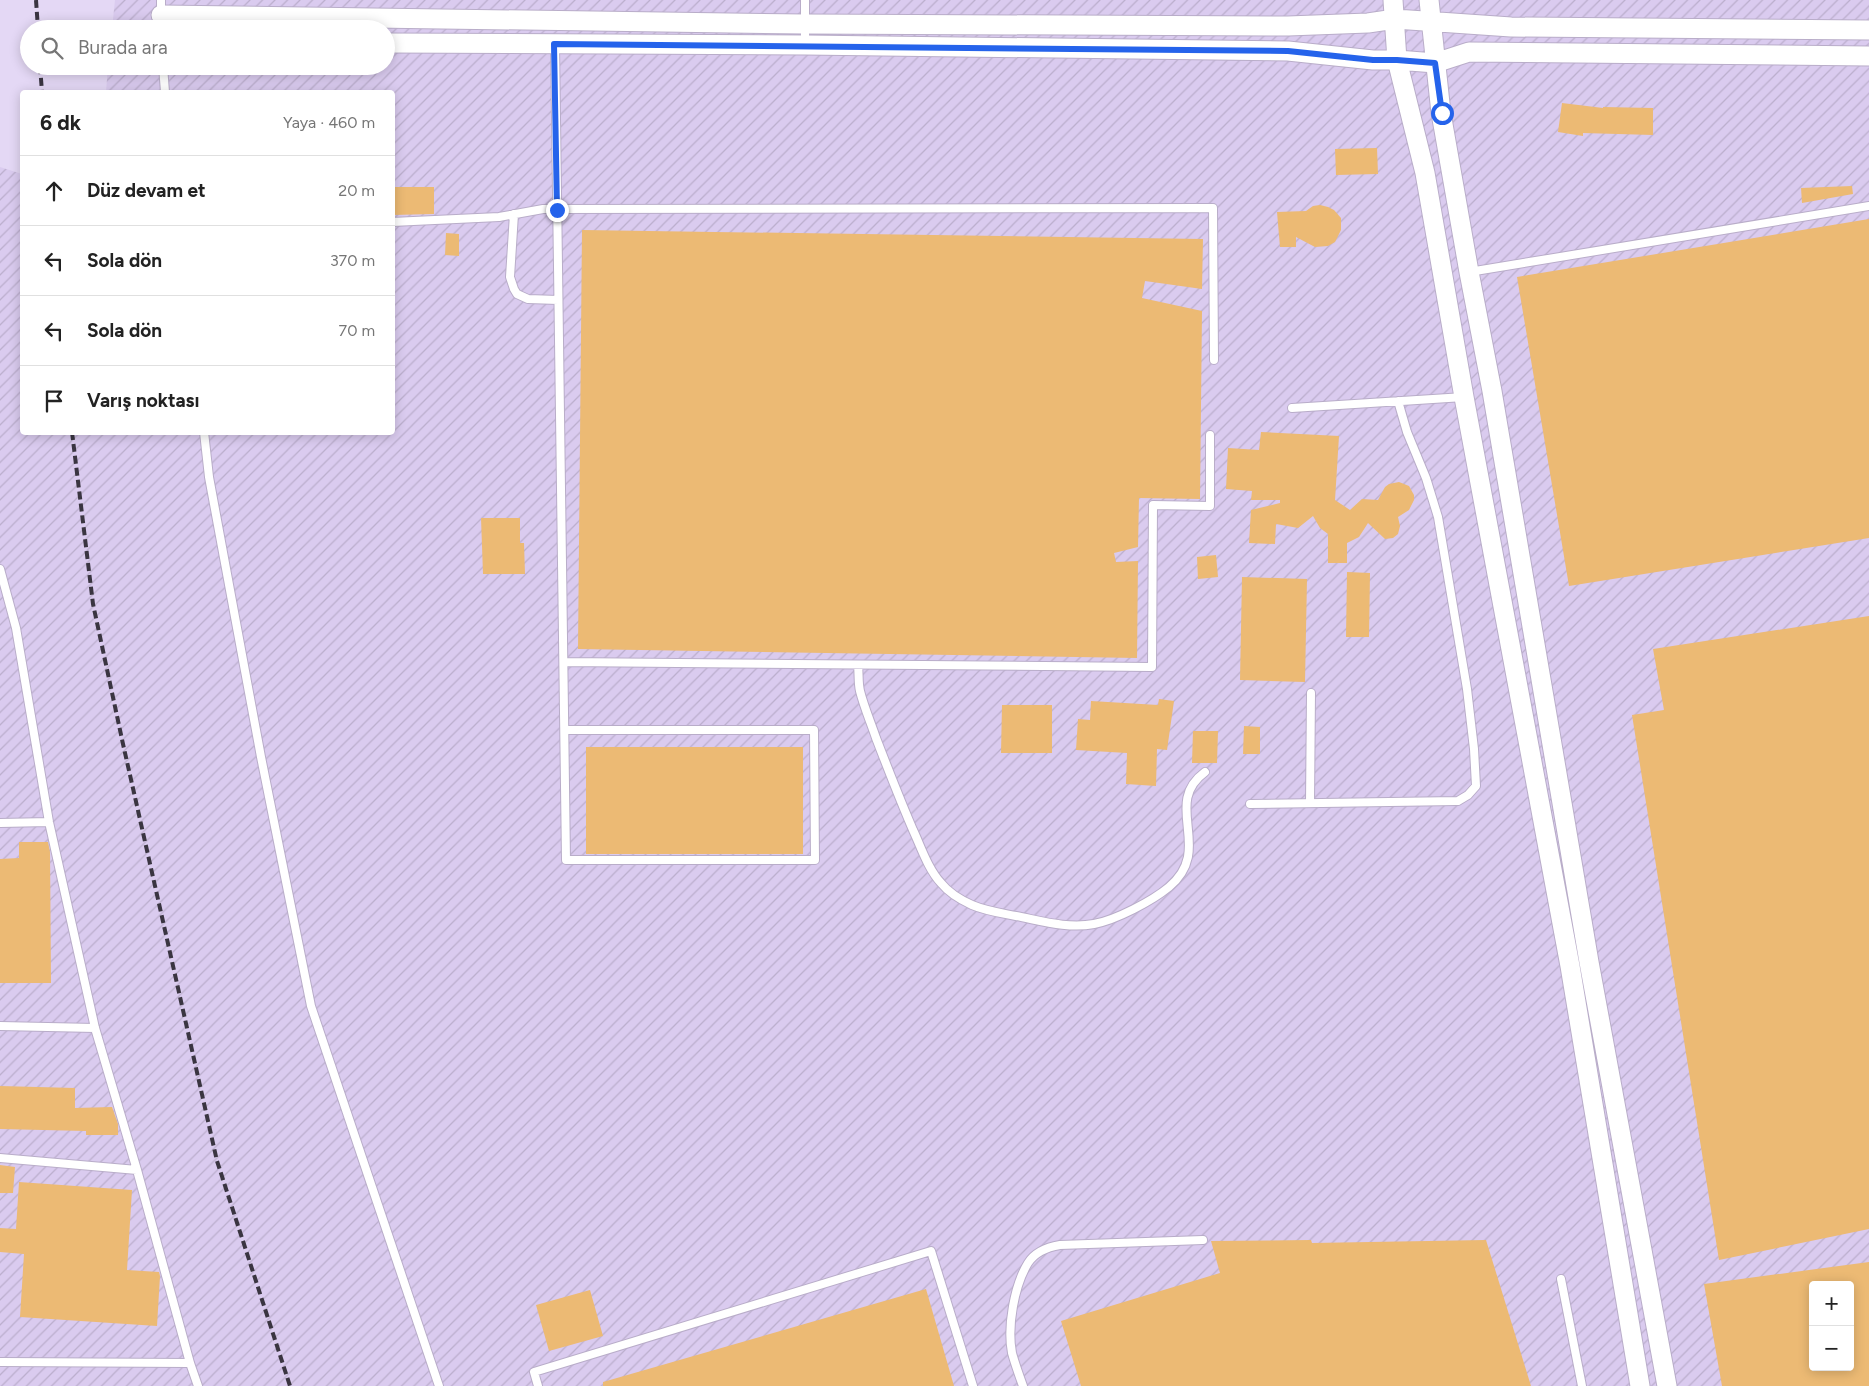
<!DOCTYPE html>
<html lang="tr">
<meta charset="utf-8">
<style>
body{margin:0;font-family:Figtree,sans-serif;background:#f2f2f2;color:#222}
.controls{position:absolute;right:15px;bottom:15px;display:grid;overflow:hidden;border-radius:5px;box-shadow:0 2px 12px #0003}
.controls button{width:45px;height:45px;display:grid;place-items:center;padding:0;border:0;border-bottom:1px solid #e0e0e0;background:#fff;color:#222;font:25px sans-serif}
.stop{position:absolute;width:15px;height:15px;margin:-11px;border:4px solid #2563eb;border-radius:50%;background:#fff}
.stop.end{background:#2563eb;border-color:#fff;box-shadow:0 1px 5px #0008}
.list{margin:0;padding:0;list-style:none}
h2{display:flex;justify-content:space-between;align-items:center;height:65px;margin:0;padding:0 20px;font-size:21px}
h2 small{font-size:16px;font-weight:400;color:#767676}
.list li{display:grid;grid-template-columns:32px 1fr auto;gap:15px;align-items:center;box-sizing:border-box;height:70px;padding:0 20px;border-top:1px solid #e0e0e0}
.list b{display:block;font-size:19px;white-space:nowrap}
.list em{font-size:16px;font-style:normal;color:#767676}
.icon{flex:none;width:28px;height:28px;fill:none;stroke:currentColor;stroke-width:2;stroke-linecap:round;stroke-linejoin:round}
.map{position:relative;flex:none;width:1869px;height:1386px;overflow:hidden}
.search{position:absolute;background:#fff;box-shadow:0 2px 12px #0003;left:20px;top:20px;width:375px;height:55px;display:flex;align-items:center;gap:12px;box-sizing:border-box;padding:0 18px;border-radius:28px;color:#767676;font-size:19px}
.panel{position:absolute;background:#fff;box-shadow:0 2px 12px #0003;left:20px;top:90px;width:375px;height:345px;border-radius:5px}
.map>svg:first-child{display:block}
.industrial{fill:url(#industrial-furrows);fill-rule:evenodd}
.building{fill:#ecba74;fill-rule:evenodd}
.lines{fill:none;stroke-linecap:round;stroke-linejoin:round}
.service-casing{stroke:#b9adc9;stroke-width:10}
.tertiary-casing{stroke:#b9adc9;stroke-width:21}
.service{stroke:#fff;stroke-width:8}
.tertiary{stroke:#fff;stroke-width:19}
.rail{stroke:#3a3541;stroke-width:4;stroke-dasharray:8 4;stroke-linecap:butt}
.route{stroke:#2563eb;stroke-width:6}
</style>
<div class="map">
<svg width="1869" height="1386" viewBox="0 0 1869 1386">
<defs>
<pattern id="industrial-furrows" width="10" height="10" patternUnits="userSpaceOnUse" patternTransform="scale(1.25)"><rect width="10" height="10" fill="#dacbef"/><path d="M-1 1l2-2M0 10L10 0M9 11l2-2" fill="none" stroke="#bbaecd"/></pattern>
</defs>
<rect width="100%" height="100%" fill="#e4d8f5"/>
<!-- industrial -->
<path class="industrial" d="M115 0H1869V1386H0V167L22 174V432H392V92H106L108 66H386V29H112ZM1813 1285H1850V1367H1813Z"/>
<!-- building -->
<path class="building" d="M1562 103 1603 108V107L1653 108V135L1583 133V136L1558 132Z
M1377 148 1378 174 1336 175 1335 149Z
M1852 186 1853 194 1802 203 1801 188Z
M392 187H434V214L392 215Z
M1320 205 1328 207 1334 210 1341 218V230L1335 242 1328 246 1315 247 1296 237V247H1280L1277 212 1306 211 1313 206Z
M1869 219V538L1569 586 1517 277Z
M582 230 1203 239 1202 289 1145 281 1142 298 1202 311 1200 499 1139 498 1138 547 1114 553 1116 562 1138 561 1137 658 578 649Z
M446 233 459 234V256L445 255Z
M1261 432 1339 436 1335 500 1350 510 1362 499 1378 500 1385 487 1389 484 1399 482 1409 486 1414 495V500L1409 510 1398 517 1400 526 1398 534 1393 538 1385 539 1368 523 1359 537 1347 543V563H1328V534L1320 528 1313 516 1298 528 1276 524 1275 544 1249 543 1251 510 1280 503V500H1251L1252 491 1226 489 1228 448 1259 450Z
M481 518H520V543H524L525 574H483Z
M1216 555 1218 577 1198 579 1197 557Z
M1347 572 1370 573 1369 637H1346Z
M1242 577 1307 579 1305 682 1240 680Z
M1869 616V1229L1719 1260 1632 715 1664 710 1653 649Z
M1159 699 1174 701 1167 750 1157 749 1156 786 1126 784 1127 753 1076 750 1078 719 1090 720 1091 701 1158 705Z
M1002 705H1052V753H1001Z
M1244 726 1260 727V754H1243Z
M1193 731H1218L1217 763H1192Z
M586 747H803V854H586Z
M19 842H48L50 852 51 983H0V859L19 858Z
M0 1086 75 1088V1108L112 1107 118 1124V1135H86V1131L0 1129Z
M0 1165 15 1167 13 1193H0Z
M19 1182 132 1190 127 1270 159 1272 160 1276 157 1326 20 1317 24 1254 0 1252V1228L16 1229Z
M1311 1240 1312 1243 1486 1240 1531 1386H1081L1061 1321 1220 1273 1211 1241Z
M1869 1262V1386H1722L1704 1284ZM1813 1285H1850V1367H1813Z
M926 1289 954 1386H603V1382Z
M590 1290 603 1336 549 1351 536 1305Z"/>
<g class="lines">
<!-- service casing -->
<g class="service-casing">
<path id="service" d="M161 0V29
M805 0V45
M555 44 566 860H815L814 730H565
M163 66 165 92
M514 214 510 277 514 289 517 294 528 299 558 300
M392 222 499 217 543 209 1213 208 1214 360
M1469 272 1869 206
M1292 408 1464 397
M204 432 209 477 261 757 311 1006 439 1386
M0 569 16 628 49 822 95 1028 137 1170 190 1363 198 1386
M564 662 1152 667 1153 505 1210 506V435
M858 665C859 674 858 683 860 691 864 707 871 723 876 738 888 769 900 800 913 830 921 847 928 869 941 883 949 893 961 900 972 905 986 911 1001 913 1016 916 1042 921 1068 929 1094 924 1116 920 1152 901 1169 887 1215 849 1161 804 1205 772
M1310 803 1311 693
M1250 804 1458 801 1468 795 1476 786 1474 749 1467 689 1438 517 1426 478 1407 432 1398 401
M0 823 49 822
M0 1026 95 1028
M0 1158 137 1170
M1561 1279 1582 1386
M0 1362 190 1363
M538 1386 534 1372 931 1251 973 1386
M1023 1386C1019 1375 1015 1364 1012 1353 1007 1327 1014 1286 1028 1263 1035 1252 1048 1247 1060 1245L1203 1240"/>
</g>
<!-- tertiary casing -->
<g class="tertiary-casing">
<path id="tertiary" d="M1393 0 1397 60 1425 173 1464 397 1570 966 1640 1386
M1429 0 1441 113 1469 272 1492 391 1589 962 1667 1386
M161 15 805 24 1288 26 1368 23 1395 19 1511 27 1869 30
M386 43 805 45 1288 51 1373 60H1397L1435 63 1469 52 1869 56"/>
</g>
<!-- service -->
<use href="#service" class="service"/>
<!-- tertiary -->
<use href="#tertiary" class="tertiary"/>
<!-- rail -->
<path class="rail" d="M36 0 38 29
M40 66 42 92
M72 432 93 604 123 744 217 1161 290 1386"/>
</g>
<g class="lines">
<!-- route -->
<path class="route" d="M557 210 554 44 1288 51 1373 60H1397L1435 63 1442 113"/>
</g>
</svg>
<div class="controls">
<button>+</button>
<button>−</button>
</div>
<div class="stop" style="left:1442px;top:113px"></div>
<div class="stop end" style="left:557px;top:210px"></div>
<div class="search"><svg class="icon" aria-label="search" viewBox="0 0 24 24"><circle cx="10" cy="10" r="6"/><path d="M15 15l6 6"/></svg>Burada ara</div>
<section class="panel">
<h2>6 dk<small>Yaya · 460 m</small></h2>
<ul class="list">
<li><svg class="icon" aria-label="ahead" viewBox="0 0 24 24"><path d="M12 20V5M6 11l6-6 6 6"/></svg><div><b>Düz devam et</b></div><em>20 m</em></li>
<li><svg class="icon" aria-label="left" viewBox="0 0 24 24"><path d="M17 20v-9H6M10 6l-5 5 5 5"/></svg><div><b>Sola dön</b></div><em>370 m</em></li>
<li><svg class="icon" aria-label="left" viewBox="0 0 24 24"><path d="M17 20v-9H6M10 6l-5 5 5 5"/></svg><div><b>Sola dön</b></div><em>70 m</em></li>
<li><svg class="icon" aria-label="arrive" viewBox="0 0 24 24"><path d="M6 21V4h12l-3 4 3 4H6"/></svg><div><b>Varış noktası</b></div></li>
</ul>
</section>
</div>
